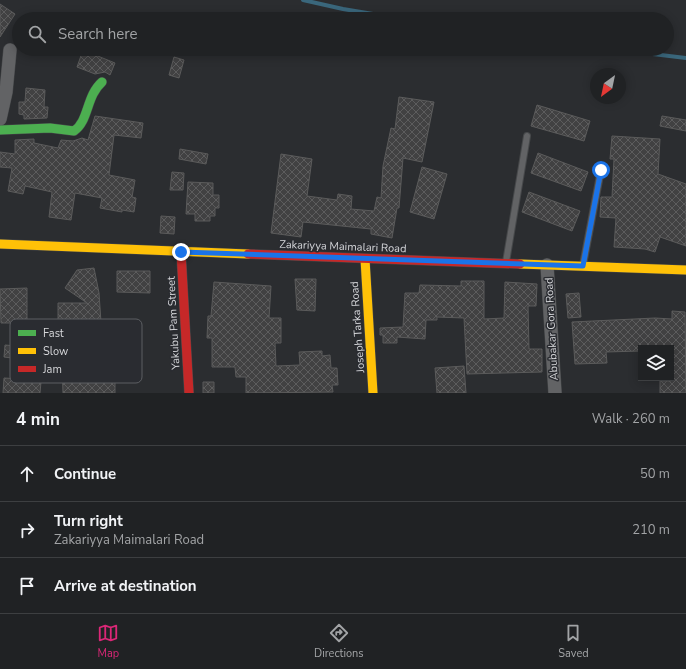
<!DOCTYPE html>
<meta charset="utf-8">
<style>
body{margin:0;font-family:"Nunito Sans",sans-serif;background:#2d2f31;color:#f1f3f6}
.controls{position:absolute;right:12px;bottom:12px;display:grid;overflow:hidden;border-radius:0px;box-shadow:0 2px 10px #0003}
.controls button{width:36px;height:36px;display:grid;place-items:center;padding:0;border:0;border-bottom:1px solid #3d3f41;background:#202224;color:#f1f3f6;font:20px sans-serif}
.compass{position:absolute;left:590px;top:68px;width:36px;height:36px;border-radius:50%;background:#202224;box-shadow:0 2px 10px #0003;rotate:213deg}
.stop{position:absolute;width:12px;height:12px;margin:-9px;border:3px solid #1a73e8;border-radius:50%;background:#fff}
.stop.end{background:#1a73e8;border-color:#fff;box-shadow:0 1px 4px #0008}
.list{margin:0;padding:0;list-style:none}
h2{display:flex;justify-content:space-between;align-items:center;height:52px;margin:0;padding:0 16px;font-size:17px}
h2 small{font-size:13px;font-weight:400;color:#a2a4a6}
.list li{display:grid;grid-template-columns:26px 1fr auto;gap:12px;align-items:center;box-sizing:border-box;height:56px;padding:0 16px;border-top:1px solid #3d3f41}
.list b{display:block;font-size:15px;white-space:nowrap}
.list p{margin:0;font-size:13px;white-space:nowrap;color:#a2a4a6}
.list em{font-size:13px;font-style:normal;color:#a2a4a6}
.icon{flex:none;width:22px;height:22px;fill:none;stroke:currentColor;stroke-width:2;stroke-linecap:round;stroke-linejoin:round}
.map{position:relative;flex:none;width:686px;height:393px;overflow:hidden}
.search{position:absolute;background:#202224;box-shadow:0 2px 10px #0003;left:12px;right:12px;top:12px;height:44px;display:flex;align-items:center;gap:10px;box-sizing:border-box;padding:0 14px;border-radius:22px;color:#a2a4a6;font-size:15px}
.sheet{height:220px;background:#202224}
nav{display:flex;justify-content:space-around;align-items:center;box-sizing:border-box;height:56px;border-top:1px solid #3d3f41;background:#202224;font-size:11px;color:#a2a4a6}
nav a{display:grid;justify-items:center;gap:2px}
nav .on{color:#db2777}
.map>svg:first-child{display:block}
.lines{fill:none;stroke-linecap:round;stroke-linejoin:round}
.stream{stroke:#3a677c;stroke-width:4}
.building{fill:url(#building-cross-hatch);stroke:#5b5b5b}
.lane-casing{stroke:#46484a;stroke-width:8}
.street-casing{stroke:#46484a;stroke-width:14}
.fast-casing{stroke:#46484a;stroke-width:10}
.slow-casing{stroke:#46484a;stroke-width:10}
.jam-casing{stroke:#46484a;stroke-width:10}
.lane{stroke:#626365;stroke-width:6}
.street{stroke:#626365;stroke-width:13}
.fast{stroke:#4caf50;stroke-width:9}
.slow{stroke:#ffc107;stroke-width:9}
.jam{stroke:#c62828;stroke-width:9}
.route{stroke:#1a73e8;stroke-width:5}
.labels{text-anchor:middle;stroke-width:3;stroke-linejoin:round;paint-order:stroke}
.street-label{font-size:11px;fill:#d5d6d9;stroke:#2a2c31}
.key{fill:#2a2c31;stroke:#5d5f63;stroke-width:1}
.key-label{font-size:11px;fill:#d5d6d9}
</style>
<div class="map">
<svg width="686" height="393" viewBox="0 0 686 393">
<defs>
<pattern id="building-cross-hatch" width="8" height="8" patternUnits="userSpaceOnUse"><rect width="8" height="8" fill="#414142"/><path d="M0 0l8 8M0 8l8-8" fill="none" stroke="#5c5c5d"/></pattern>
</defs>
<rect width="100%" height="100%" fill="#2b2d30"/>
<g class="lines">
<!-- stream -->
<path class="stream" d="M303 0 343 9 403 19
M611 49 686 58"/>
</g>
<!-- building -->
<path class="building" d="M0 4 15 14 0 37Z
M83 50 115 63 110 75 105 72 95 74 77 67Z
M174 57 184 60 179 78 169 75Z
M26 88 45 90 44 107H48L47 118 24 119V115L19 114V102H25Z
M399 97 434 102 422 162 403 158 399 208H397L392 238 371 234V229L303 222 301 237 271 233 281 154 312 159 307 196 337 200 338 194 352 196 351 209 374 211 377 197 381 198 383 166 391 128 395 129Z
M537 105 590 121 584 141 531 126Z
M95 116 143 123 141 138 114 135 109 175 135 180 132 197 136 198 134 212 122 210V212L100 208 102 198 75 193 71 220 49 217 52 192 25 186 23 194 8 191 12 168 0 167V152L15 154V140L34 139V143L58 148 61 140 73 141 82 138 88 140Z
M662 116 686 120V131L660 126Z
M612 136 660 139 658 174 686 184V246L660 237 655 252 645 249 614 247 616 218 600 217 601 197H612L614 159H610Z
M180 149 208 154 206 164 179 159Z
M538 153 588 172 581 191 531 173Z
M422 167 447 174 434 219 410 212Z
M172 172 184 173 183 190H170Z
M188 182 213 183V195H219V208H215V216H210V221H195V214H186Z
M529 192 580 211 572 231 522 212Z
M161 216 175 217 174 234 160 233Z
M94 268 99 293 102 337H99L98 367H115V393H63L62 363H58V303H87L65 288 77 270Z
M117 271H150V293L117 292Z
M295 279H316L315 311 297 310Z
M461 281H484V319L504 318 505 282 537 284 536 306H528L529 349H542V372L467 374 464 318 437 317V320H426L425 339 397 337V343H383V335H380V328L403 327 405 293H419L420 285 461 286Z
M214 282 271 286 269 318H281V343H275L276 366 300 365 299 352 322 351V356L330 355 331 368H337L338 385H332L333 392 246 393V377H236L235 367H212V338H207L208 316H211Z
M27 288V323H1L0 289Z
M579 293 581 317 568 318 566 294Z
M672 311 685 312 686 393H660V381H671V348H640V351L606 352 607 363 575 364 572 322 655 318 672 319Z
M5 345 29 347 28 360 4 357Z
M464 366 466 393H437L435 368Z
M22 369 42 371 40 393H3L4 378 21 379Z
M203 382H214V393H203Z"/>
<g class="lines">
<!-- lane casing -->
<g class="lane-casing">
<path id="lane" d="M506 262 527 136
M583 265 601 170"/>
</g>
<!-- street casing -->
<g class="street-casing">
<path id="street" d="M0 119 6 92 10 50
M547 265 555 393"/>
</g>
<!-- fast casing -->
<g class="fast-casing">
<path id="fast" d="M0 130 50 128 74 131C89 121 86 96 102 82"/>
</g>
<!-- slow casing -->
<g class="slow-casing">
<path id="slow" d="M0 244 248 254
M365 259 373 393
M520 264 686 270"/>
</g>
<!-- jam casing -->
<g class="jam-casing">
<path id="jam" d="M181 252 189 393
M248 254 520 264"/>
</g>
<!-- lane -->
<use href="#lane" class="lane"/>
<!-- street -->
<use href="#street" class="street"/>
<!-- fast -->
<use href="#fast" class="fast"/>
<!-- slow -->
<use href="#slow" class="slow"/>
<!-- jam -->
<use href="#jam" class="jam"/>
</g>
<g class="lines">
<!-- route -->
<path class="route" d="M181 252 583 266 601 170"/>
</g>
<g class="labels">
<!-- street labels -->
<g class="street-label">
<text transform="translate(343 246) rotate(2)" y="4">Zakariyya Maimalari Road</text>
<text transform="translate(173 323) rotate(-93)" y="4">Yakubu Pam Street</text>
<text transform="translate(357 327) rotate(-94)" y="4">Joseph Tarka Road</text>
<text transform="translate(551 329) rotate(-93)" y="4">Abubakar Gora Road</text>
</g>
</g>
<!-- legend -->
<rect x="10" y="319" width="132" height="64" rx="6" class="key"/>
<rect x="18" y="330" width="18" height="6" fill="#4caf50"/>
<rect x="18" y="348" width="18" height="6" fill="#ffc107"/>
<rect x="18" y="366" width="18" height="6" fill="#c62828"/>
<g class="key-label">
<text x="43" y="337">Fast</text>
<text x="43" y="355">Slow</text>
<text x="43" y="373">Jam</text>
</g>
</svg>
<div class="controls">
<button><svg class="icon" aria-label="layers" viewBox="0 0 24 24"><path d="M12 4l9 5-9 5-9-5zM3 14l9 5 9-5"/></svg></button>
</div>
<svg class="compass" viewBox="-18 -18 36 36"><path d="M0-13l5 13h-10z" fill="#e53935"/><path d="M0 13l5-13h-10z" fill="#a2a4a6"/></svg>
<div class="stop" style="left:601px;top:170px"></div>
<div class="stop end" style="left:181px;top:252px"></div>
<div class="search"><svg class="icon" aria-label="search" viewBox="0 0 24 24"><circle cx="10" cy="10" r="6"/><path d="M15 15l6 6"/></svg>Search here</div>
</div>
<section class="sheet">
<h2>4 min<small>Walk · 260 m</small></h2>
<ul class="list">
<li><svg class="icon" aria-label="ahead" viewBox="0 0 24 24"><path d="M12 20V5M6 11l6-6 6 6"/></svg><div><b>Continue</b></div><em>50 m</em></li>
<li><svg class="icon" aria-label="right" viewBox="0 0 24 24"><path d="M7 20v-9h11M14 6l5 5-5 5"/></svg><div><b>Turn right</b><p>Zakariyya Maimalari Road</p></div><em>210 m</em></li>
<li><svg class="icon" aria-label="arrive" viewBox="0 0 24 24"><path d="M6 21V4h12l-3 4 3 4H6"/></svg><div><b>Arrive at destination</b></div></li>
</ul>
</section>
<nav>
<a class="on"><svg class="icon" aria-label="map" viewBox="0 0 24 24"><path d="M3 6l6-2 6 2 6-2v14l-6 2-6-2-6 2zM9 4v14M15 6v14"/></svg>Map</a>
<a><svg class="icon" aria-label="directions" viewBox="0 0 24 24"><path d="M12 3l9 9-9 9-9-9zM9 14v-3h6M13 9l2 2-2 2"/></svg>Directions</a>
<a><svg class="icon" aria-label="saved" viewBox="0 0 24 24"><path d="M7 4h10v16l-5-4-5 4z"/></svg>Saved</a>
</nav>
